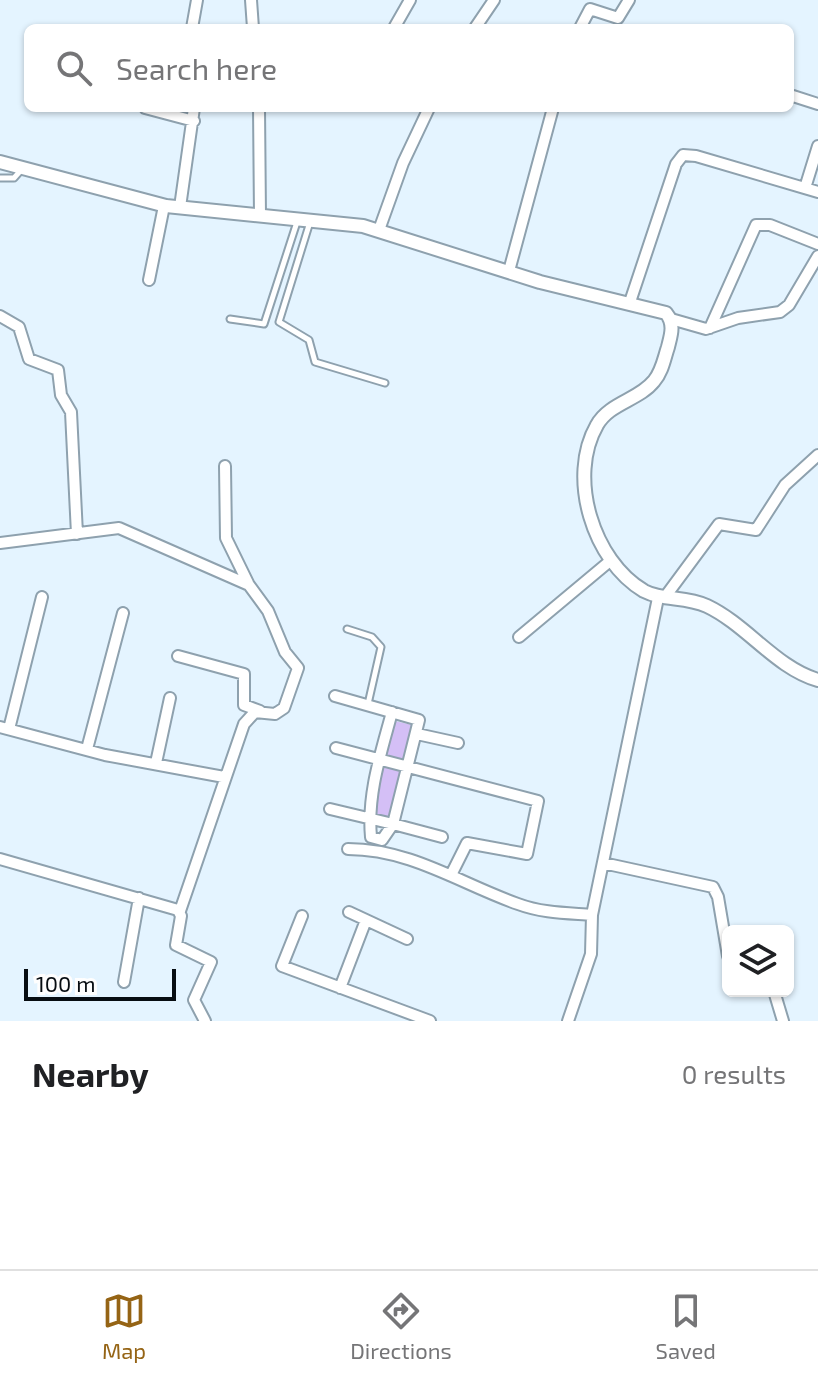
<!DOCTYPE html>
<style>
body{margin:0;font-family:"Exo 2",sans-serif;background:#f6f6f6;color:#202124}
.controls{position:absolute;right:24px;bottom:24px;display:grid;overflow:hidden;border-radius:12px;box-shadow:0 2px 6px #0004}
.controls button{width:72px;height:72px;display:grid;place-items:center;padding:0;border:0;border-bottom:2px solid #e0e0e0;background:#fff;color:#202124;font:40px sans-serif}
.scale{position:absolute;left:24px;bottom:20px;width:152px;box-sizing:border-box;padding-left:8px;border:4px solid #070d12;border-top:0;font-size:22px;line-height:28px;white-space:nowrap;color:#070d12;-webkit-text-stroke:6px #fefefe;paint-order:stroke}
.list{margin:0;padding:0;list-style:none}
h2{display:flex;justify-content:space-between;align-items:center;height:104px;margin:0;padding:0 32px;font-size:34px}
h2 small{font-size:26px;font-weight:400;color:#757577}
.icon{flex:none;width:44px;height:44px;fill:none;stroke:currentColor;stroke-width:2;stroke-linecap:round;stroke-linejoin:round}
.map{position:relative;flex:none;width:818px;height:1021px;overflow:hidden}
.search{position:absolute;background:#fff;box-shadow:0 2px 6px #0004;left:24px;right:24px;top:24px;height:88px;display:flex;align-items:center;gap:20px;box-sizing:border-box;padding:0 28px;border-radius:12px;color:#757577;font-size:30px}
.sheet{height:248px;background:#fff}
nav{display:flex;justify-content:space-around;align-items:center;box-sizing:border-box;height:112px;border-top:2px solid #e0e0e0;background:#fff;font-size:22px;color:#757577}
nav a{display:grid;justify-items:center;gap:4px}
nav .on{color:#956415}
.map>svg:first-child{display:block}
.green{fill:#d4bff6}
.lines{fill:none;stroke-linecap:round;stroke-linejoin:round}
.service-casing{stroke:#8ea1ae;stroke-width:9}
.minor-casing{stroke:#8ea1ae;stroke-width:14}
.tertiary-casing{stroke:#8ea1ae;stroke-width:16}
.service{stroke:#fff;stroke-width:5}
.minor{stroke:#fff;stroke-width:10}
.tertiary{stroke:#fff;stroke-width:12}
</style>
<div class="map">
<svg width="818" height="1021" viewBox="0 0 818 1021">
<rect width="100%" height="100%" fill="#e4f4ff"/>
<!-- green -->
<path class="green" d="M395 721 412 725 403 759 387 755Z
M383 764 402 771 391 817 375 814Z"/>
<g class="lines">
<!-- service casing -->
<g class="service-casing">
<path id="service" d="M0 178H14L22 169
M310 222 279 322 309 340 315 362 385 383
M230 319 264 324 297 222
M347 629 372 637 381 647 368 704"/>
</g>
<!-- minor casing -->
<g class="minor-casing">
<path id="minor" d="M251 0 253 28
M192 28 197 0
M394 28 410 0
M475 28 494 0
M580 28 590 9 618 18 629 0
M793 96 818 104
M145 108 194 121
M259 108 260 216
M805 188 818 146
M180 207 194 108
M379 230 403 163 429 108
M509 271 553 108
M149 280 164 206
M630 302 676 164 683 155 696 156 818 192
M0 316 19 327 29 359 58 370 61 395 71 412 77 534
M671 319 706 329 738 318 780 312 789 305 818 256
M710 328 756 225H770L818 244
M225 466 226 538 248 583
M0 543 119 528 249 585 268 611 285 652 298 668 284 708 275 714 255 712 244 724 180 911
M665 597 719 524 756 530 785 485 818 455
M519 637 610 561
M178 656 244 674V705L260 711
M335 696 419 720 393 824 442 837
M0 727 105 755 224 777
M9 729 42 597
M417 734 458 743
M336 748 538 801 527 854 467 843 451 875
M87 749 123 613
M156 763 170 698
M330 809 393 824 382 840 371 837C367 794 381 753 392 712
M348 849C411 849 461 884 518 904 542 913 567 913 592 915
M0 859 178 910 181 916 176 945 211 962 194 1000 205 1021
M603 863 713 887 718 897 728 956
M349 912 407 939
M302 916 282 966 430 1021
M124 982 139 898
M340 988 366 920
M774 991 783 1021
M568 1021 591 954 592 915 658 598"/>
</g>
<!-- tertiary casing -->
<g class="tertiary-casing">
<path id="tertiary" d="M0 162 166 206 363 226 540 282 666 313C675 324 671 335 668 347 664 359 662 372 654 381 639 400 609 403 597 425 567 477 593 561 644 591 663 601 685 596 707 606 747 625 776 668 818 680"/>
</g>
<!-- service -->
<use href="#service" class="service"/>
<!-- minor -->
<use href="#minor" class="minor"/>
<!-- tertiary -->
<use href="#tertiary" class="tertiary"/>
</g>
</svg>
<div class="controls">
<button><svg class="icon" aria-label="layers" viewBox="0 0 24 24"><path d="M12 4l9 5-9 5-9-5zM3 14l9 5 9-5"/></svg></button>
</div>
<div class="scale">100 m</div>
<div class="search"><svg class="icon" aria-label="search" viewBox="0 0 24 24"><circle cx="10" cy="10" r="6"/><path d="M15 15l6 6"/></svg>Search here</div>
</div>
<section class="sheet">
<h2>Nearby<small>0 results</small></h2>
<ul class="list">
</ul>
</section>
<nav>
<a class="on"><svg class="icon" aria-label="map" viewBox="0 0 24 24"><path d="M3 6l6-2 6 2 6-2v14l-6 2-6-2-6 2zM9 4v14M15 6v14"/></svg>Map</a>
<a><svg class="icon" aria-label="directions" viewBox="0 0 24 24"><path d="M12 3l9 9-9 9-9-9zM9 14v-3h6M13 9l2 2-2 2"/></svg>Directions</a>
<a><svg class="icon" aria-label="saved" viewBox="0 0 24 24"><path d="M7 4h10v16l-5-4-5 4z"/></svg>Saved</a>
</nav>
